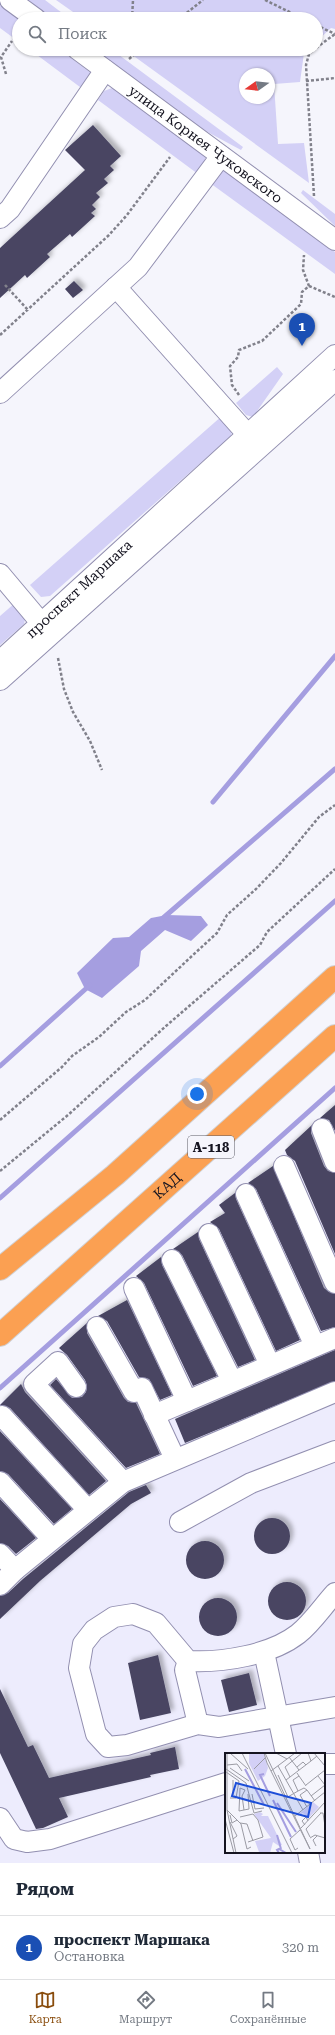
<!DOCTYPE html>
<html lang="ru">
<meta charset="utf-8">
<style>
body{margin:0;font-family:"Roboto Serif",serif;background:#f6f6f7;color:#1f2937}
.compass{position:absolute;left:239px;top:68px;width:36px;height:36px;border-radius:50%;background:#fff;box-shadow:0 1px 3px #0004;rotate:255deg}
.you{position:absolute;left:197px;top:1094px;width:14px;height:14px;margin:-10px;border:3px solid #fff;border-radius:50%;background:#1a73e8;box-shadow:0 0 0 6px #1a73e833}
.badge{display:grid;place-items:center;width:26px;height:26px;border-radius:50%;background:#894c0c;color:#fff;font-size:13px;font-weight:700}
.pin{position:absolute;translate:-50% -33px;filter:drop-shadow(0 1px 2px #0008)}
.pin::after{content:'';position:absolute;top:21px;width:14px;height:12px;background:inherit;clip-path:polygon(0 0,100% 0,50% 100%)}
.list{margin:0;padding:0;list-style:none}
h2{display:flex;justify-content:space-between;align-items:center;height:52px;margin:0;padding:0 16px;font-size:17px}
h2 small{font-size:13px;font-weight:400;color:#747a83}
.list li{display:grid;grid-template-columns:26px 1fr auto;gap:12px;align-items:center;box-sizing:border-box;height:64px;padding:0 16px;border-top:1px solid #e0e1e3}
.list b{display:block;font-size:15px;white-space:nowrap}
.list p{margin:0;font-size:13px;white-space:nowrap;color:#747a83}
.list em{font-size:13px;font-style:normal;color:#747a83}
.icon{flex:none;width:22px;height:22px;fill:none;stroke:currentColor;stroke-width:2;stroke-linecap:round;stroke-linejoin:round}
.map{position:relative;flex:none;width:335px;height:1863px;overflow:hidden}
.search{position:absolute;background:#fff;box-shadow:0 1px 3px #0004;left:12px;right:12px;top:12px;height:44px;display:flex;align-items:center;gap:10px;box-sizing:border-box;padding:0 14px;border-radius:22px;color:#747a83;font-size:15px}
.sheet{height:116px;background:#fff}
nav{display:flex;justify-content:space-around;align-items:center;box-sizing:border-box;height:56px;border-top:1px solid #e0e1e3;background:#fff;font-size:11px;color:#747a83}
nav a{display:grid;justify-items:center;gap:2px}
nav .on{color:#894c0c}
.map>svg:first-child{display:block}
.built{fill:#edecfd;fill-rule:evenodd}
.green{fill:#d3d0f6;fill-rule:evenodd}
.water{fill:#a59ee0}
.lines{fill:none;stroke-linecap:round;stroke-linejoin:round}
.stream{stroke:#a59ee0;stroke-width:5}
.building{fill:#484562;filter:url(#shadow)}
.minor-casing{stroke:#928fb0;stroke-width:22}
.highway-casing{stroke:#d0d0d2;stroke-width:24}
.path{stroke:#81818b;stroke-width:2.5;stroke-dasharray:3 2;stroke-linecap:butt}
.minor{stroke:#fff;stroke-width:20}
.highway{stroke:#fba052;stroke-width:22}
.labels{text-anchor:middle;stroke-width:4;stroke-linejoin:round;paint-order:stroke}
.shield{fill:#f5f5fc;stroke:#585862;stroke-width:1}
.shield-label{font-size:13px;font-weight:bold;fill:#151420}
.street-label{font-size:14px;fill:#151420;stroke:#f5f5fc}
.inset-river{fill:none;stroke:#a59ee0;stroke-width:2}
.inset-road{fill:none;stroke:#9b9ba4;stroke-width:1}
.view{fill:#1d4ed8;fill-opacity:0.15;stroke:#1d4ed8;stroke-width:2}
.inset-edge{fill:none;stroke:#151420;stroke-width:2}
</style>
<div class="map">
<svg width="335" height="1863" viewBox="0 0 335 1863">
<defs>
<filter id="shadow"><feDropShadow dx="3.5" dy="-3.5" stdDeviation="2" flood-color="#0004"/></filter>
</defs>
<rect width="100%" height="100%" fill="#f5f5fc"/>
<!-- built -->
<path class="built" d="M335 1105V1863H0V1404L85 1324 133 1297 126 1285 162 1256 224 1214 219 1205 250 1181 277 1164 285 1150ZM226 1754H324V1852H226Z"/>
<!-- green -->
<path class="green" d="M26 0H45L70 19H52Z
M56 0H335V29L331 28 316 42V19H83Z
M0 5 19 19V42L0 28Z
M29 49H59L91 73V81L84 90Z
M93 49H111L243 147 241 150 200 128Z
M124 49H308L304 53 300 82 274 84 278 144 304 143 309 183ZM245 74H269V98H245Z
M112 88 205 156V165L198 174 98 100 104 91Z
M225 170 335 252V274L210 183 217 173Z
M303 190 335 214V226L301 193Z
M277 367 283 374 253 417 246 415 236 403Z
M223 415 233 427 231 436 50 596 41 597 30 585Z
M15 603 26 615 24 624 0 645V616Z"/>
<!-- water -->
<path class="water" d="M167 915 201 916 208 925 191 941 165 930 141 951 139 966 102 998 85 989 77 973 113 938 129 937 151 918Z"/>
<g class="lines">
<!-- stream -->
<path class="stream" d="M213 802 335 656
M162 919 335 769
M0 1066 90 985
M0 1198 335 901
M0 1388 335 1088"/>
</g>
<!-- building -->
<path class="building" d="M93 125 121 156 110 166 114 170 104 179 108 183 96 193 100 197 92 205 96 209 91 213 95 216 72 237 70 234 47 254 50 257 27 278 25 275 0 298V248L85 170 65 150Z
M74 281 83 290 73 298 65 289Z
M335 1105V1131L329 1120 320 1118Z
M312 1125 311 1133 324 1166 328 1171 335 1173V1254L295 1161 287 1155 285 1150Z
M273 1166 324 1288 329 1292 335 1294V1327L321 1331 256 1189 248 1183Z
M235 1193 236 1199 300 1340 276 1351 219 1229 210 1222 225 1213 219 1205Z
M198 1232 199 1239 255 1360 238 1367 182 1255 173 1249Z
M161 1257 162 1265 217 1376 193 1386 144 1283 136 1276Z
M127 1300 172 1395 160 1400 149 1379 139 1377 107 1321 98 1316Z
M87 1323V1333L124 1398 128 1402 136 1403 160 1454 126 1468 50 1385 56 1379 72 1398 82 1397 86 1392 87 1386 85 1380 67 1355 59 1348Z
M335 1350V1381L185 1443 175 1419Z
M21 1384 25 1392 106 1481 89 1495 10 1408 0 1405Z
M0 1431 72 1509 54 1524 8 1474 0 1471Z
M146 1485 151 1493 131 1504 40 1581 0 1619V1596L8 1593 23 1579 129 1492Z
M0 1499 36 1538 16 1554 8 1546 0 1543Z
M254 1536a18 18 0 1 1 36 0a18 18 0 1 1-36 0Z
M186 1560a19 19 0 1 1 38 0a19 19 0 1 1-38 0Z
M268 1601a19 19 0 1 1 38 0a19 19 0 1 1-38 0Z
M199 1617a19 19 0 1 1 38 0a19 19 0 1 1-38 0Z
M158 1655 171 1713 140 1720 128 1663Z
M249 1673 257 1705 229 1712 221 1680Z
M0 1689 28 1747 33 1745 49 1778 151 1755 150 1753 175 1747 179 1769 150 1775 151 1777 59 1798 68 1817 43 1828 36 1829 0 1753Z"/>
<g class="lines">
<!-- minor casing -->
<g class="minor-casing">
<g id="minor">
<path d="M10 0 36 19"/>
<path id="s1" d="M77 49 335 240"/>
<path d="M0 218 10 209 105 70"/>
<path d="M116 287 248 435"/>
<path d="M0 393 138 267 221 156"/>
<path d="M0 574 42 624"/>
<path id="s2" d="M0 661 335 355"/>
<path d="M0 680 335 380"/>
<path d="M322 1129 335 1162"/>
<path d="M284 1166 335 1283"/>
<path d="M246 1194 315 1346"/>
<path d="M209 1234 270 1365"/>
<path d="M172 1260 232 1381"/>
<path d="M134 1288 187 1401"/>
<path d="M97 1327 134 1392 142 1388 175 1459"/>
<path d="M76 1387 58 1362 34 1384 123 1482"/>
<path d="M154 1415 335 1338"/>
<path d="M2 1416 88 1510"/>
<path d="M0 1482 52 1539"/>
<path d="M180 1522 251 1483 335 1451"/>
<path d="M0 1554 15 1570"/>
<path d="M0 1585 15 1570 123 1482 335 1392"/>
<path d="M335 1593C323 1606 312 1623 298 1634 271 1655 222 1663 188 1661L156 1623 133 1614 114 1617 94 1630 83 1644 79 1668 96 1734 108 1747 127 1745 198 1724 219 1727 335 1707"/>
<path d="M264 1652 286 1754"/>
<path d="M188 1661 185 1670 198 1724"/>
<path d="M324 1764H335"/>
<path d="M0 1818 14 1839 27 1842 50 1839 226 1783"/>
<path d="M308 1852 310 1863"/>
</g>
</g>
<!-- highway casing -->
<g class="highway-casing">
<g id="highway">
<path d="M0 1269 115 1175 335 977"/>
<path id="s3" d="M0 1335 335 1036"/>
</g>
</g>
<!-- path -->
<path class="path" d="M265 0 304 19
M132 19 133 0
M179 19 203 0
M316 25 335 34
M316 48 335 34
M131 56V49
M129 59 141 49
M6 74 1 57 12 41
M306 81 335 78
M314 196 306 65 309 54 315 49
M5 285 28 310
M309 286 335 297
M0 335 109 235 127 215 170 157
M239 395 232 385 230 366 238 357 239 350 262 341 301 304 302 292 309 286 303 270 304 255
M58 658 64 689 73 712 90 741 102 770
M0 1120 62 1067 72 1056 99 1037 126 1012 145 1000 193 955 217 933 227 915 256 889 281 863 319 817 335 805
M0 1171 68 1115 166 1026 260 945 267 932 335 869"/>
<!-- minor -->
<use href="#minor" class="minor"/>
<!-- highway -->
<use href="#highway" class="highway"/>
</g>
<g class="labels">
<!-- shield labels -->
<rect class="shield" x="188" y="1136" width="46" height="22" rx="3"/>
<g class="shield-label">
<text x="211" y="1152">А-118</text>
</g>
<!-- street labels -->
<g class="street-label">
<text dy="5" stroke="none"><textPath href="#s1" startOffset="160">улица Корнея Чуковского</textPath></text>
<text dy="5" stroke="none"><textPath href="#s2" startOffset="107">проспект Маршака</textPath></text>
<text dy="5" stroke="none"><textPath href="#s3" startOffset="224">КАД</textPath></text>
</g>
</g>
<!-- overview -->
<g transform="translate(225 1753)">
<rect width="100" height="100" fill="#f5f5fc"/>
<path d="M24 0H39L43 15 40 23 33 28 24 10ZM88 49 94 54 83 66 78 60 71 64ZM35 59 38 61 36 63H43L57 92 54 93 48 89 45 100H32L34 99 30 88 46 85 29 61Z" fill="#d3d0f6"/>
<path class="inset-river" d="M20 16 39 52M39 21 35 22 45 43M48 47 66 84M52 50 71 79M52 82 56 96M54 100 52 97 54 96 61 100"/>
<path class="inset-road" d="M2 0V57L16 71 22 96 26 94M5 0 23 16M17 0 67 100M39 0 42 10 85 96 40 0M51 0 62 6M83 0 86 8 92 3M89 0 100 13M64 4 74 17M2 12 12 11 17 18M53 13 78 57M72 14 78 9 81 12M5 15 24 28M1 16 21 30 29 60 37 58M29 16 40 5M46 18 70 0M1 19 14 28 11 45H5M53 22 63 44M74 23 81 33M65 24 86 8M61 27 65 24 60 14 77 0M81 32 100 17M82 37 90 48M73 38 79 35 82 37 75 42 82 54M27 41 30 56 39 55M8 42V27M17 43 20 37 15 35 14 58 24 56 23 41M17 43 19 57M86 43 100 32 93 23M61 45 73 38 68 27 74 23 72 20M2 57 11 100M95 60H98L100 73M5 62 7 70 12 67M70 63 100 39M15 64 28 61 33 67 38 84 23 89M0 66 9 100M5 69 12 83 8 86M15 70 22 71 28 88M80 72 77 68 81 64 83 68M76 75 100 49M85 84 81 76 96 60M85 85 90 82 100 85M91 93 88 87 92 83M73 95 70 97 65 86 75 77"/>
<path class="view" d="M11 30 86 50 83 64 7 43Z"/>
<rect width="100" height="100" class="inset-edge"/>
</g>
</svg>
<svg class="compass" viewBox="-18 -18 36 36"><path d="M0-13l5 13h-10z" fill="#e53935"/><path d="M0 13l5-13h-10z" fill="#747a83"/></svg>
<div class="you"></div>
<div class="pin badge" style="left:302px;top:346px;background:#1a4fb4">1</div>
<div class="search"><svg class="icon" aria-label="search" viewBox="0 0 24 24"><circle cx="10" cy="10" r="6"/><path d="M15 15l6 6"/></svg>Поиск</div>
</div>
<section class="sheet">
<h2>Рядом<small></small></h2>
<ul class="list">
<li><span class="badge" style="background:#1a4fb4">1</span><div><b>проспект Маршака</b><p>Остановка</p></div><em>320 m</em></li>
</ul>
</section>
<nav>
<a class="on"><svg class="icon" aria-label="map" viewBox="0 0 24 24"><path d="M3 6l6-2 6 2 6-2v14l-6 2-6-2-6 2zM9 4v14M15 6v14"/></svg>Карта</a>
<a><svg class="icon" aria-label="directions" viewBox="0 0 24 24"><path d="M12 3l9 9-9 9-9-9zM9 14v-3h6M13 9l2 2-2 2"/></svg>Маршрут</a>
<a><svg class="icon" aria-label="saved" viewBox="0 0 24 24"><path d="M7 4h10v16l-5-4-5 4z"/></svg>Сохранённые</a>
</nav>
